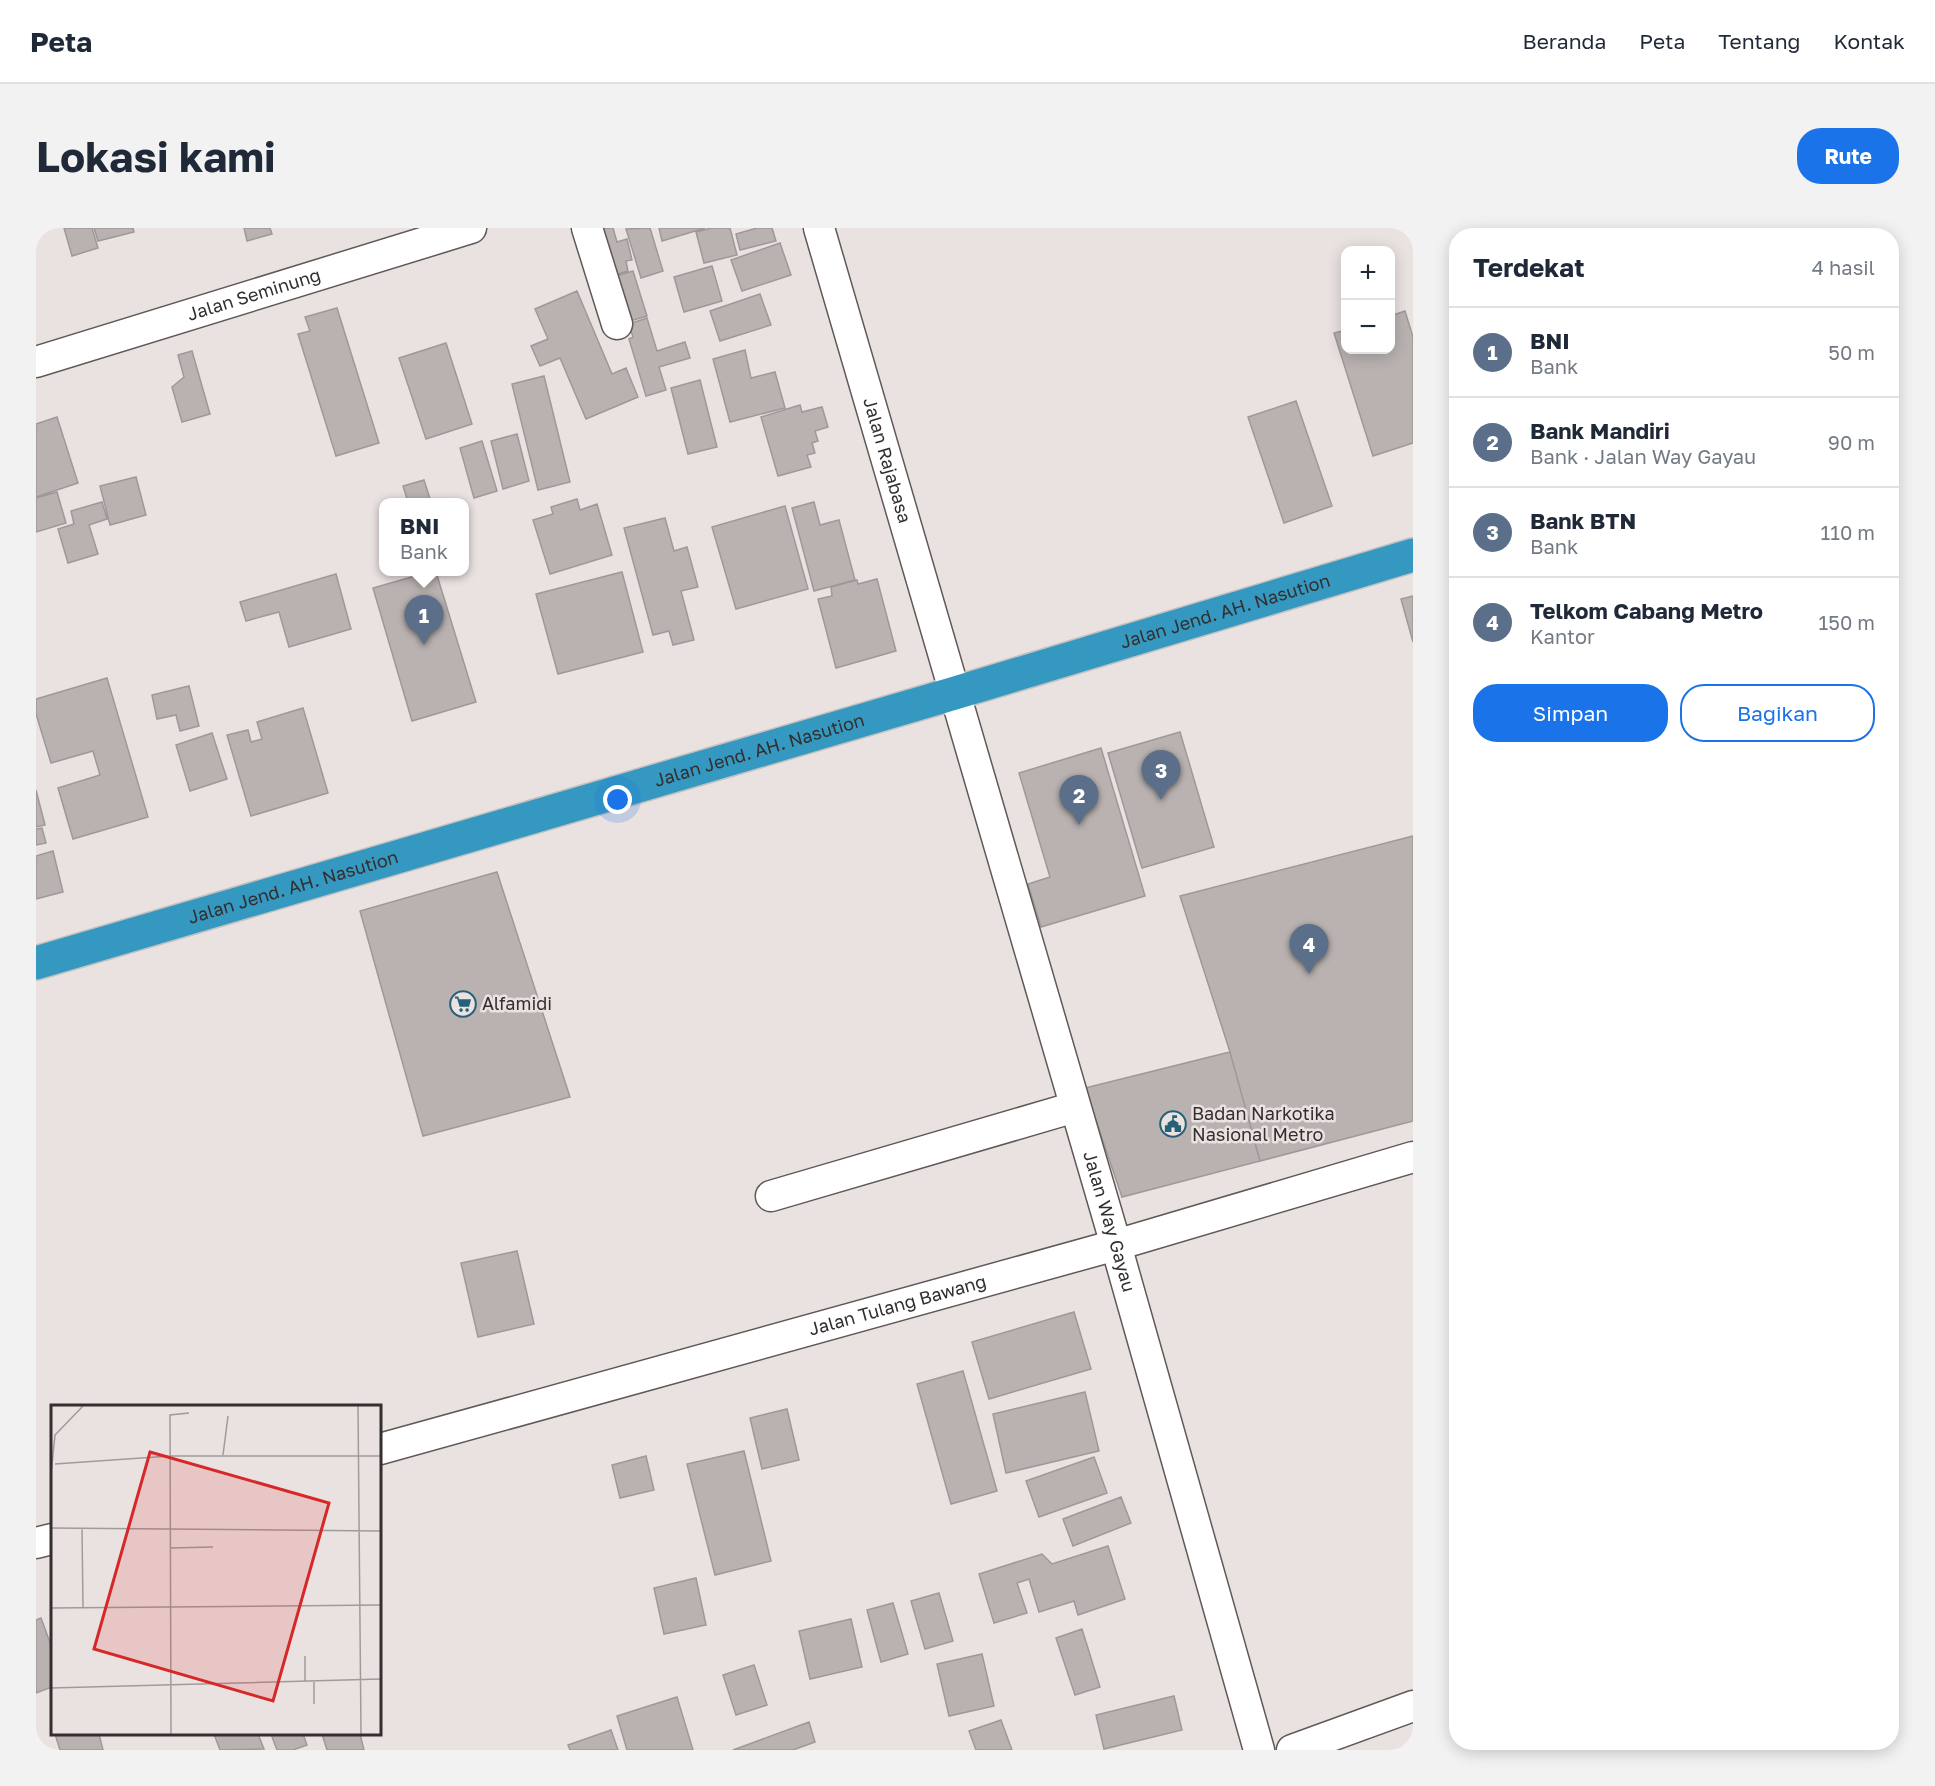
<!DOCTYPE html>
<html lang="id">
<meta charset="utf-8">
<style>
body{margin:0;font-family:"Golos Text",sans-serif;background:#f2f2f3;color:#1f2937}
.controls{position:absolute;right:18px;top:18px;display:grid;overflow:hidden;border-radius:12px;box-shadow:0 3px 15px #0003}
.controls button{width:54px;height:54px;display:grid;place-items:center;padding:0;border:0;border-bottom:2px solid #e0e1e3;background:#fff;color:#1f2937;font:30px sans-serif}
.you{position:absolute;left:582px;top:572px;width:21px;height:21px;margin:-15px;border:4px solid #fff;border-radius:50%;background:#1a73e8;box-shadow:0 0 0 9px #1a73e833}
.badge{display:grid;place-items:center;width:39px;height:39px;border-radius:50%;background:#1a73e8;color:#fff;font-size:20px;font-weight:700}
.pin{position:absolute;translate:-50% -50px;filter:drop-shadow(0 2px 3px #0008)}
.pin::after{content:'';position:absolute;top:32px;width:21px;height:18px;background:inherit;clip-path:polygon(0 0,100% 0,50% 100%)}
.popup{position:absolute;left:343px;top:270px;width:90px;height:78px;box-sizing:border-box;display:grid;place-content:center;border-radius:12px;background:#fff;filter:drop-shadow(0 2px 4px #0005);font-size:20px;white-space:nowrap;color:#747a83}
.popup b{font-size:22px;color:#1f2937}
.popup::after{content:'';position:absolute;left:50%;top:100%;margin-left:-12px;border:12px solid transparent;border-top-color:#fff}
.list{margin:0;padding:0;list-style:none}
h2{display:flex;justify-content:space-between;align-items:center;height:78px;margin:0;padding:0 24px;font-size:26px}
h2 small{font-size:20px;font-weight:400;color:#747a83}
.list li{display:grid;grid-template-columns:39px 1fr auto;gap:18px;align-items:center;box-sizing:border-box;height:90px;padding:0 24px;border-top:2px solid #e0e1e3}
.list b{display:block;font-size:22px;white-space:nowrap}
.list p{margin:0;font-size:20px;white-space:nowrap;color:#747a83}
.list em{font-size:20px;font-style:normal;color:#747a83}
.actions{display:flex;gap:12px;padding:18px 24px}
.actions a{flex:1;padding:14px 0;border:2px solid #1a73e8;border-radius:24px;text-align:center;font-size:21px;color:#1a73e8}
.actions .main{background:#1a73e8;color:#fff}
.map{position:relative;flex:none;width:1377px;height:1522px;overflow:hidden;border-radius:24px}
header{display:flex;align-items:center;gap:36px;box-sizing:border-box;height:84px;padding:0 30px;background:#fff;border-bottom:2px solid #e0e1e3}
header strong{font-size:28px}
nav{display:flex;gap:33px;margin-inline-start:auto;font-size:21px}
.intro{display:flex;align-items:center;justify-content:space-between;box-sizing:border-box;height:144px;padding:0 36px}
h1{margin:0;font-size:42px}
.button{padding:15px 27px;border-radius:24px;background:#1a73e8;color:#fff;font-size:21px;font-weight:700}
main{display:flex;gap:36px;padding:0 36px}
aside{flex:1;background:#fff;border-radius:24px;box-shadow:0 3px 15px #0003}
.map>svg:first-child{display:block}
.building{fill:#b9b2b1;stroke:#a09898;stroke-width:1.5}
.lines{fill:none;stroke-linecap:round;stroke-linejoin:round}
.street-casing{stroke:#605958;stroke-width:33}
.highway-casing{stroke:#c2c1c0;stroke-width:36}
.street{stroke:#fff;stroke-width:30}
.highway{stroke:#3598c1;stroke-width:33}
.labels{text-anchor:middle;stroke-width:5;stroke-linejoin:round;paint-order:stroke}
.street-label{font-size:18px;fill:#322f2e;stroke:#eae2e1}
.poi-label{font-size:18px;fill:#322f2e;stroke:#eae2e1;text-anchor:start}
.inset-road{fill:none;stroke:#a09a99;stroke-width:1.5}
.view{fill:#d62828;fill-opacity:0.15;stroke:#d62828;stroke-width:3}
.inset-edge{fill:none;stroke:#322f2e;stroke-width:3}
</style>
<header>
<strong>Peta</strong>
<nav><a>Beranda</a><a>Peta</a><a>Tentang</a><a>Kontak</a></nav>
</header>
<div class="intro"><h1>Lokasi kami</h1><a class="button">Rute</a></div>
<main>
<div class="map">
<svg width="1377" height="1522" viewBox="0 0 1377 1522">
<rect width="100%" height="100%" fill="#eae2e1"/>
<!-- building -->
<path class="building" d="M28 0H56L62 20 36 28Z
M58 0H97L98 4 62 13Z
M208 0H234L236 6 211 13Z
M565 0H577L581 14 591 11 596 32 590 33 592 43 575 48Z
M614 0 627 43 605 50 590 1Z
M623 0H669L626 13Z
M675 0H694L701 27 668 35 660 4Z
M721 0H736L740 13 704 22 700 6Z
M744 15 755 47 706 63 695 32Z
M676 38 686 73 648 84 638 49Z
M597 43 611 88 591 94 577 49Z
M541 63 576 146 590 140 602 169 550 191 524 130 504 138 495 118 512 111 499 81Z
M724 66 735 97 684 113 674 83Z
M301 80 343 215 300 228 262 106 274 103 269 89Z
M1369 83 1377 109V215L1337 228 1298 105 1310 102V122H1354V88Z
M611 90 621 123 649 114 654 130 623 139 630 162 610 168 593 111 597 109 593 96Z
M410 115 436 196 390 211 363 130Z
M709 122 715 150 739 144 749 180 694 194 677 131Z
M156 123 174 186 146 194 136 159 148 149 142 127Z
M508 148 534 254 502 262 476 156Z
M664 152 681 219 652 226 635 160Z
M1260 173 1296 278 1248 295 1212 189Z
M764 177 766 184 786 179 792 199 779 203 782 213 776 215 779 225 771 227 775 239 742 248 725 189Z
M21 189 42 255 0 269V196Z
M481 206 493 253 467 261 455 213Z
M446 213 461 263 438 270 424 220Z
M100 249 110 287 74 297 64 258Z
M388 252 395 274H372L367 258Z
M21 264 30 295 0 304V270Z
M541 271 544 282 561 276 576 327 514 346 497 292 517 286 515 279Z
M66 274 71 291 53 297 62 326 32 335 22 301 38 296 35 283Z
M778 274 784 297 803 292 819 352 778 363 756 280Z
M749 278 772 361 700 381 676 299Z
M629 290 638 323 651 319 662 359 645 363 658 412 637 417 633 403 617 407 588 300Z
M393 344H400L440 474 376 493 337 360Z
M586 344 607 424 522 446 500 366Z
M300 346 315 401 253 419 243 384 210 393 204 374Z
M841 351 860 423 800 440 782 371 796 368 795 359 821 352 822 356Z
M1377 368V414L1365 371Z
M71 450 112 589 37 611 22 560 64 547 57 523 15 535 0 486V471Z
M153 458 163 498 144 503 140 487 121 491 116 467Z
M267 480 292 565 215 588 191 507 212 502 215 514 226 511 221 494Z
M1144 504 1178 619 1106 640 1072 525Z
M176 505 191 551 154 563 140 517Z
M1065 520 1109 668 1005 699 992 656 1014 649 983 545Z
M0 562 9 597 0 599Z
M6 600 10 615 0 617V601Z
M1377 608V893L1224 933 1194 824 1144 668Z
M17 623 27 664 0 671V628Z
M461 644 534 869 387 908 324 683Z
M1194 824 1224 933 1086 969 1049 860Z
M481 1023 498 1096 442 1109 425 1035Z
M1038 1084 1055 1141 953 1171 936 1114Z
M927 1143 961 1263 915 1276 881 1156Z
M1049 1164 1063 1223 970 1245 957 1186Z
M751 1181 763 1232 726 1241 714 1190Z
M708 1223 735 1333 679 1347 651 1236Z
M610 1228 618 1262 584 1270 576 1237Z
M1058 1229 1071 1265 1003 1289 990 1253Z
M1085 1269 1095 1295 1037 1318 1027 1291Z
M1072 1318 1089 1371 1042 1387 1038 1373 1003 1384 993 1351 981 1355 991 1385 958 1395 943 1346 1006 1326 1016 1336Z
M660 1350 670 1397 628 1406 618 1360Z
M903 1365 917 1413 889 1421 875 1373Z
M857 1375 872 1426 845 1434 831 1382Z
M5 1390 16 1420V1459L0 1465V1392Z
M815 1391 826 1439 774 1451 763 1403Z
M1046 1401 1064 1459 1039 1467 1020 1410Z
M946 1426 958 1478 913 1488 901 1436Z
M718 1437 731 1477 700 1487 687 1447Z
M1138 1468 1146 1502 1068 1521 1060 1487Z
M641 1469 657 1522H591L581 1488Z
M965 1492 976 1522H940L933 1503Z
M773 1494 779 1514 757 1522H697Z
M575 1502 582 1522H534L532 1517Z
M19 1506H63L67 1522H24Z
M178 1506H222L228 1521 184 1522Z
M235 1506H267L271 1517 257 1522H241Z
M286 1506H324L328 1522H291Z"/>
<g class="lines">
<!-- street casing -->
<g class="street-casing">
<g id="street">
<path d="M551 0 581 96"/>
<path id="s1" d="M783 0 1080 1017 1223 1522"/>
<path id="s2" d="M0 134 435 0"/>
<path d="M735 968 1039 879"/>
<path id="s3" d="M344 1221 1080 1017 1377 929"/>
<path d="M0 1315 16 1311"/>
<path d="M1256 1522 1377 1478"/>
</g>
</g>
<!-- highway casing -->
<g class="highway-casing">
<g id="highway">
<path id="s4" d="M0 735 919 465 1377 327"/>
</g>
</g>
<!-- street -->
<use href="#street" class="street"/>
<!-- highway -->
<use href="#highway" class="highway"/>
</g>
<!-- icons -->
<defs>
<g id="supermarket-ring" transform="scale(1.35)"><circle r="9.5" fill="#eae2e1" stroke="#266079" stroke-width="1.5"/><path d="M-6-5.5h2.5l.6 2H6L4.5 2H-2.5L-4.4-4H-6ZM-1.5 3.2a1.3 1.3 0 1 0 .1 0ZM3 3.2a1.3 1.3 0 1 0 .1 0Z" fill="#266079"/></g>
<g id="civic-ring" transform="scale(1.35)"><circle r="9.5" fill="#eae2e1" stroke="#266079" stroke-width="1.5"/><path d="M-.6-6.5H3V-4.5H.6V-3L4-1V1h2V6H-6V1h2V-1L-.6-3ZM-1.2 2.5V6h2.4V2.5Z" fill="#266079"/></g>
</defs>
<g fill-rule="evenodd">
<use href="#supermarket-ring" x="427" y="776"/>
<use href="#civic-ring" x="1137" y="896"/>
</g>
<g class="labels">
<!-- street labels -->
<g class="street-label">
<text dy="6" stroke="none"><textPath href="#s2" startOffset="228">Jalan Seminung</textPath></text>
<text dy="6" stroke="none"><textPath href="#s1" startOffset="242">Jalan Rajabasa</textPath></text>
<text dy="6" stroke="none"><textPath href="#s4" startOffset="1240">Jalan Jend. AH. Nasution</textPath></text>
<text dy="6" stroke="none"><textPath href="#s4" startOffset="754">Jalan Jend. AH. Nasution</textPath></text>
<text dy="6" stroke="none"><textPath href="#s4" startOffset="268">Jalan Jend. AH. Nasution</textPath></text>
<text dy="6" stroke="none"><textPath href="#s1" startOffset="1035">Jalan Way Gayau</textPath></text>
<text dy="6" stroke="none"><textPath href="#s3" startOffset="537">Jalan Tulang Bawang</textPath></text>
</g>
<!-- poi labels -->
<g class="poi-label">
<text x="446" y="782">Alfamidi</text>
<text x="1156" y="892">Badan Narkotika<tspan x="1156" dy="21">Nasional Metro</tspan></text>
</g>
</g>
<!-- overview -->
<g transform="translate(15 1177)">
<rect width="330" height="330" fill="#eae2e1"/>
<path class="inset-road" d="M307 1 310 329M172 50 177 11M4 59 119 51H330M0 69 4 30 32 1M0 123 330 126M31 123 32 202M119 143 162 142M0 203 330 200M254 277V251M0 283 330 274M263 299V277M120 329 119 10 138 8"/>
<path class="view" d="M99 47 278 98 222 296 43 244Z"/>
<rect width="330" height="330" class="inset-edge"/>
</g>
</svg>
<div class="controls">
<button>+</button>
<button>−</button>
</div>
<div class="you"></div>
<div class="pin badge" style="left:388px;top:417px;background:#5c6f8a">1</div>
<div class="popup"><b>BNI</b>Bank</div>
<div class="pin badge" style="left:1043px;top:597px;background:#5c6f8a">2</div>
<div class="pin badge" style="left:1125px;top:572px;background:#5c6f8a">3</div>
<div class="pin badge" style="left:1273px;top:746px;background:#5c6f8a">4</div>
</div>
<aside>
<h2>Terdekat<small>4 hasil</small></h2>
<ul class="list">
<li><span class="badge" style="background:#5c6f8a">1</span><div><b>BNI</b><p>Bank</p></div><em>50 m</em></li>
<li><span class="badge" style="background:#5c6f8a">2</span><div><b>Bank Mandiri</b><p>Bank · Jalan Way Gayau</p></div><em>90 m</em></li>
<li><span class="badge" style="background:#5c6f8a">3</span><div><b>Bank BTN</b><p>Bank</p></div><em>110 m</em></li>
<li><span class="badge" style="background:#5c6f8a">4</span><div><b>Telkom Cabang Metro</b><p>Kantor</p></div><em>150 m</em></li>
</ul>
<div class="actions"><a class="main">Simpan</a><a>Bagikan</a></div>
</aside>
</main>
